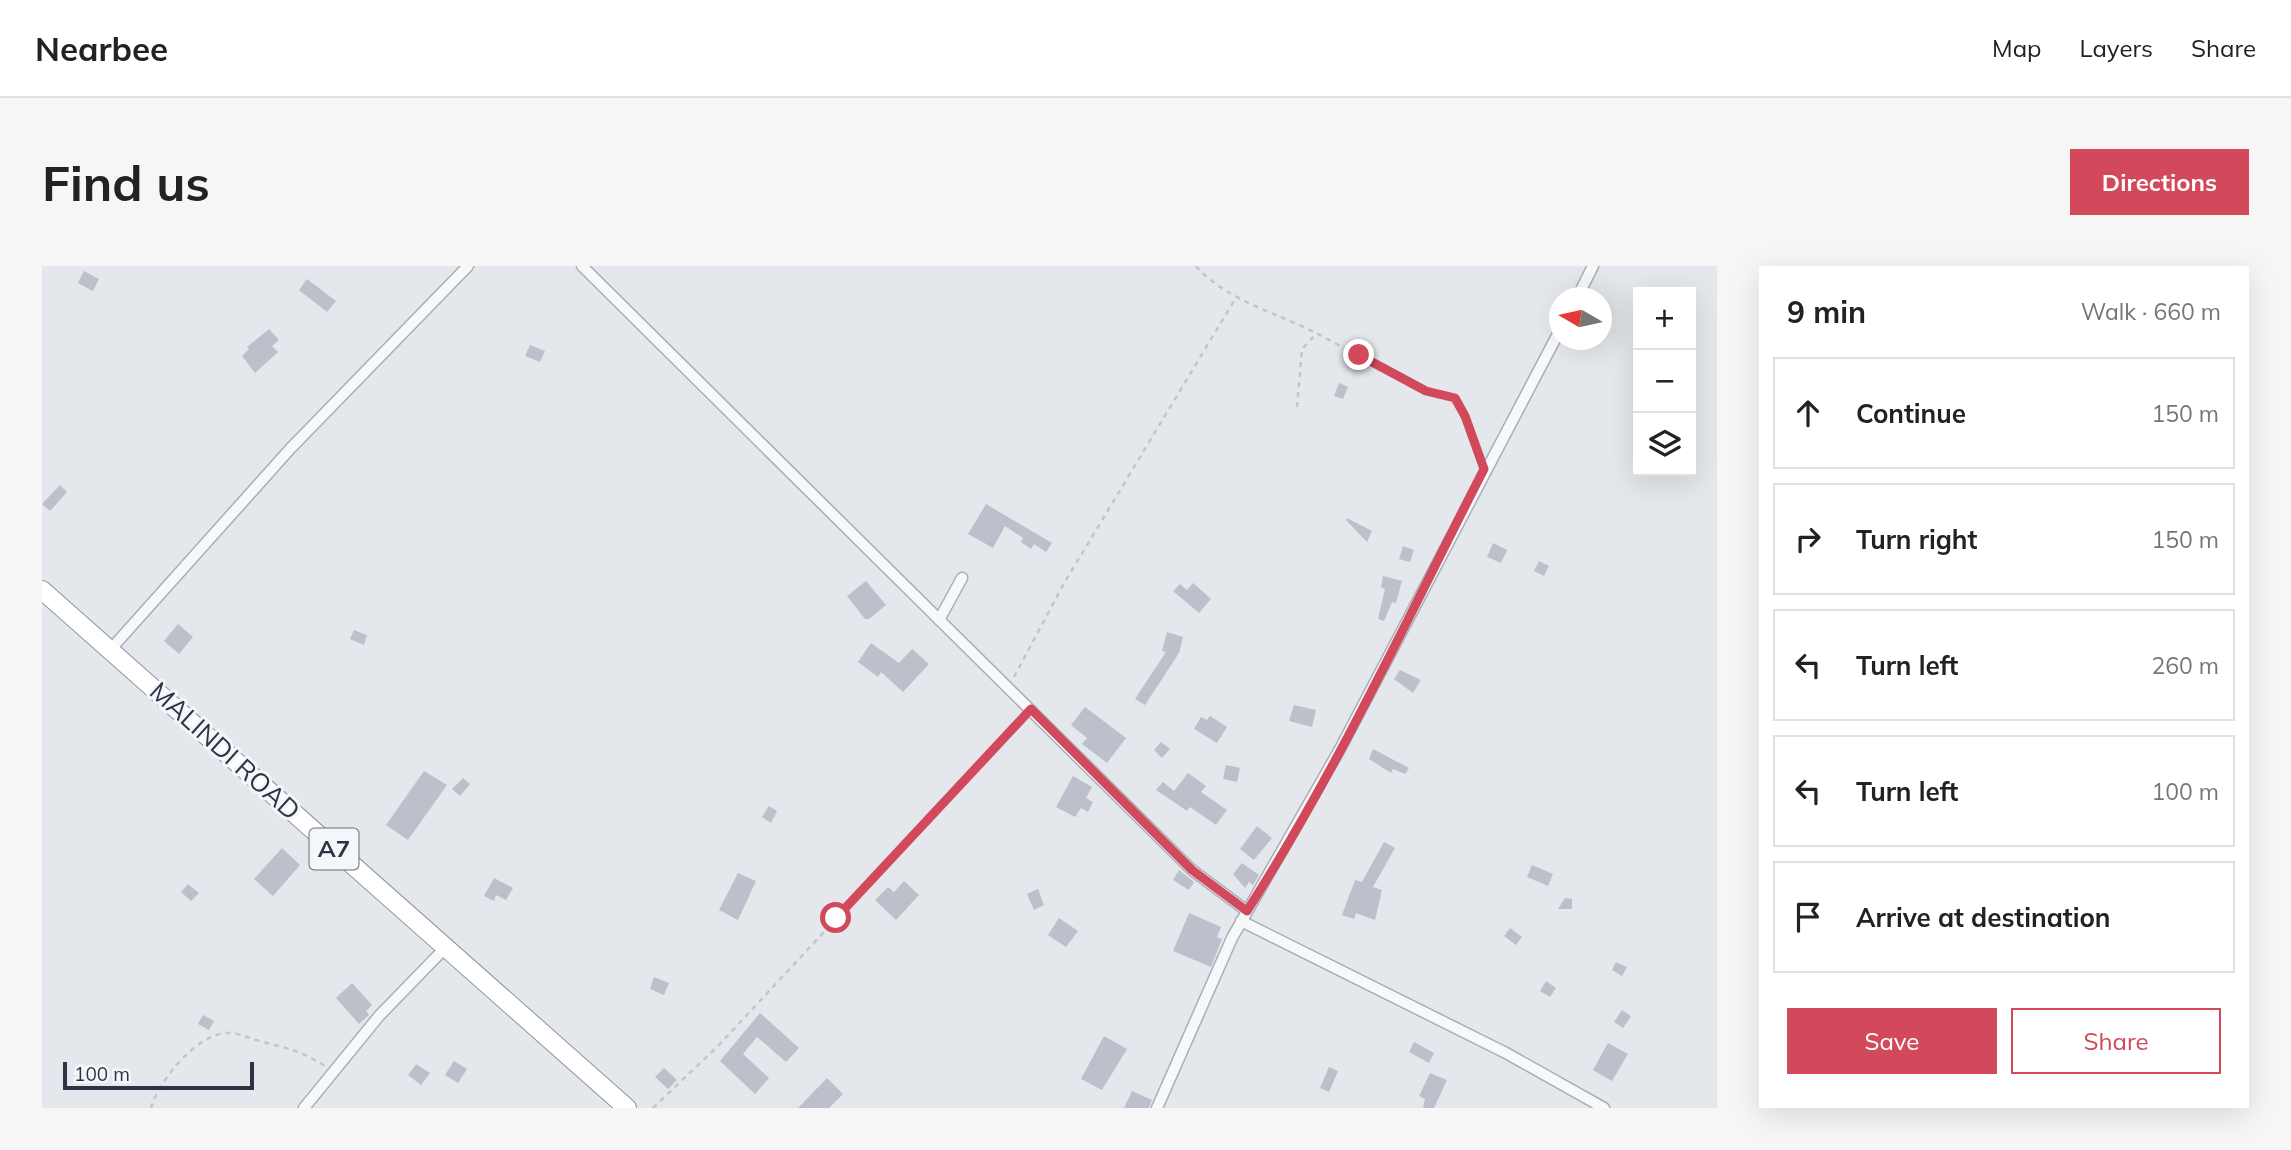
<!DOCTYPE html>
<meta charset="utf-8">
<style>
body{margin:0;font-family:Mulish,sans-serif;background:#f6f6f6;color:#222}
.controls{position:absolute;right:21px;top:21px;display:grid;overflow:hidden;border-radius:0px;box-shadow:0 7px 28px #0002}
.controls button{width:63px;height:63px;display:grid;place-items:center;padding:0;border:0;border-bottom:2px solid #e0e0e0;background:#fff;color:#222;font:35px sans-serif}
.compass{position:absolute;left:1507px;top:21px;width:63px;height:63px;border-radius:50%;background:#fff;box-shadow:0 7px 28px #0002;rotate:279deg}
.scale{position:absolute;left:21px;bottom:18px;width:191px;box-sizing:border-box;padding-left:7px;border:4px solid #2b3445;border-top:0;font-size:19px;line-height:24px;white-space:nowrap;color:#2b3445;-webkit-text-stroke:5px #f4f6f9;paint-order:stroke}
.stop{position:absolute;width:21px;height:21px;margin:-16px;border:5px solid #d1495b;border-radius:50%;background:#fff}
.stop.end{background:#d1495b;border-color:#fff;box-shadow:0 2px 7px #0008}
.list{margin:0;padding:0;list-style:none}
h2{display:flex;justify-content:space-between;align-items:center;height:91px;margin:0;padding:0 28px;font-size:30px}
h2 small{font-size:23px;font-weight:400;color:#767676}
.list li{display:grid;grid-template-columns:46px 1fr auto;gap:21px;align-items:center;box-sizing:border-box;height:112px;margin:0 14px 14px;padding:0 14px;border:2px solid #e0e0e0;border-radius:0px}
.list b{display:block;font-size:26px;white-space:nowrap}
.list em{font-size:23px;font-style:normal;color:#767676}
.actions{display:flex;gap:14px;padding:21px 28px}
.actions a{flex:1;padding:16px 0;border:2px solid #d1495b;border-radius:0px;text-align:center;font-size:24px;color:#d1495b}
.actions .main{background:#d1495b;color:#fff}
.icon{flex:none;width:38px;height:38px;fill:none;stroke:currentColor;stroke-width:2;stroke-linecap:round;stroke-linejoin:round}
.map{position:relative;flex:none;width:1675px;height:842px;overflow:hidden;border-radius:0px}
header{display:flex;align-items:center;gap:42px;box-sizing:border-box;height:98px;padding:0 35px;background:#fff;border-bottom:2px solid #e0e0e0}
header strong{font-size:33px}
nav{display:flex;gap:38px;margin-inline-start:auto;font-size:24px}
.intro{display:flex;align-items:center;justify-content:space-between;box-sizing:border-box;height:168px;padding:0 42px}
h1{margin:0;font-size:49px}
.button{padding:18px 32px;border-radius:0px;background:#d1495b;color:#fff;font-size:24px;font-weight:700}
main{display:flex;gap:42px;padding:0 42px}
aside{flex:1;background:#fff;border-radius:0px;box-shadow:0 7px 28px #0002}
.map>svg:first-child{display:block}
.building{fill:#bbc0ca}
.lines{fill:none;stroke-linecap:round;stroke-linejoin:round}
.minor-casing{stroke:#a9aeb7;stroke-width:13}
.trunk-casing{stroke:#8b94a3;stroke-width:20}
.path{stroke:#c2c5cb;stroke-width:2.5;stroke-dasharray:5 5;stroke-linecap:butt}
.minor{stroke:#f7f8fa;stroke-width:10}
.trunk{stroke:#fff;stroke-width:18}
.route{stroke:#d1495b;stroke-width:9}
.labels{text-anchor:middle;stroke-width:6;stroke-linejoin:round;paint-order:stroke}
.shield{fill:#f4f6f9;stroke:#676e7b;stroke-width:2}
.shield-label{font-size:24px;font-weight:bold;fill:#2b3445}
.street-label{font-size:26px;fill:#2b3445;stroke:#f4f6f9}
</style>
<header>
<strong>Nearbee</strong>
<nav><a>Map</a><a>Layers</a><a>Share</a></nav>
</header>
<div class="intro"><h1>Find us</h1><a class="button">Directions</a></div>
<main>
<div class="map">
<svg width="1675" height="842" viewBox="0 0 1675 842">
<rect width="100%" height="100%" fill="#e4e7ec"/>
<!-- building -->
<path class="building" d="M42 5 57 13 51 25 36 17Z
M265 13 294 35 285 46 257 24Z
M227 63 237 74 230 80 236 86 213 107 200 90 207 83 205 81Z
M488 79 503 85 498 96 483 90Z
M1297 117 1306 121 1301 133 1292 130Z
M18 219 25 226 8 245 0 238Z
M944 238 1010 277 1004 286 992 278 989 283 979 276 981 272 963 260 951 282 926 268Z
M1305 252 1330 265 1325 276 1304 254Z
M1451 277 1465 284 1459 297 1445 291Z
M1361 280 1372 284 1368 296 1357 293Z
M1497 295 1507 300 1502 310 1492 305Z
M1341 310 1360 315 1354 337 1350 336 1342 355 1336 353 1343 323 1339 321Z
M824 315 844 339 827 353H823L805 330Z
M1151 317 1169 333 1157 347 1131 325 1138 318 1145 324Z
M136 358 151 371 137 388 122 375Z
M312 364 325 369 322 379 308 373Z
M1125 366 1141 371 1137 387 1103 439 1093 433 1124 386 1120 385Z
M829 377 857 397 870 383 887 398 861 426 839 406 836 411 816 396Z
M1358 404 1379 414 1371 427 1352 413Z
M1252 439 1274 444 1270 461 1247 455Z
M1043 441 1084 472 1065 497 1040 478 1045 472 1029 459Z
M1168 450 1185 461 1175 477 1152 463 1159 451 1165 454Z
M1119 476 1128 483 1120 492 1112 484Z
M1331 483 1367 502 1363 508 1351 503 1349 507 1327 493Z
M1184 499 1198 502 1195 516 1181 513Z
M382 505 405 519 366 574 344 559Z
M1146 507 1164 520 1159 526 1185 544 1174 559 1148 541 1145 545 1114 524 1121 516 1132 525Z
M1031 510 1050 521 1044 532 1051 536 1046 546 1039 542 1033 551 1014 541Z
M421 512 428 518 418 530 410 523Z
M727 540 735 545 729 557 720 551Z
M1215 560 1230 572 1212 594 1198 583Z
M1342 576 1353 582 1331 621 1340 624 1333 654 1314 647 1312 653 1300 649 1313 614 1320 616Z
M240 582 258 599 231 630 212 613Z
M1200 597 1217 609 1211 619 1207 616 1203 622 1191 608Z
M1490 599 1511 608 1506 620 1485 611Z
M1137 604 1152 616 1147 624 1131 614Z
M696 607 714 615 696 654 677 644Z
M452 612 471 622 464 634 454 629 452 635 442 630Z
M862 615 877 629 854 654 833 634 846 621 852 626Z
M146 618 157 627 149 635 139 626Z
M996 623 1002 639 992 644 985 628Z
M1523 632 1530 633V643H1516Z
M1147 647 1179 661 1175 671 1180 673 1169 701 1131 685Z
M1017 652 1036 665 1024 681 1006 669Z
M1468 662 1480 671 1474 679 1462 670Z
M1574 696 1585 701 1580 710 1570 704Z
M612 711 627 717 622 729 608 723Z
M1504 715 1514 722 1508 731 1498 725Z
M310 717 330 739 324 745 327 749 317 758 294 732Z
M1580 744 1589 750 1581 762 1572 756Z
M718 747 757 782 744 796 715 771 701 788 727 812 713 828 678 795Z
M161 749 172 755 167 764 156 758Z
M1062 770 1085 783 1060 824 1039 813Z
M1372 776 1392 787 1387 797 1367 786Z
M1566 777 1586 788 1570 815 1551 804Z
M412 795 425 803 416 817 403 809Z
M374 798 388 807 379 819 366 809Z
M1287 801 1296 805 1287 826 1278 822Z
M622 802 635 814 626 823 613 811Z
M1388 807 1405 814 1392 842H1381L1383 833 1377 830Z
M785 812 801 828 787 842H756Z
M1090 825 1110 834 1107 842H1082Z"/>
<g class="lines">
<!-- minor casing -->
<g class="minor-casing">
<path id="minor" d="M540 0 1150 604 1205 645
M1535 32 1551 0
M897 354 920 312
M69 383 248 183 426 0
M1199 655 1464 787 1562 842
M262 842 337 750 403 682
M1115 842 1190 672 1298 483 1518 64"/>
</g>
<!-- trunk casing -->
<g class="trunk-casing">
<path id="trunk" d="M0 324 585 842"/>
</g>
<!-- path -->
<path class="path" d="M1154 0C1183 34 1238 48 1276 68 1321 91 1363 121 1413 132L1423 150 1437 190
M1255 141 1260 83 1275 67
M972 411 1021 319 1195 30
M109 842C117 814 156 766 187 767 198 767 209 773 218 775 247 783 257 784 283 800
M611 842 676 780 982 451"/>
<!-- minor -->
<use href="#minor" class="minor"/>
<!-- trunk -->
<use href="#trunk" class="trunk"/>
</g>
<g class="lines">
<!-- route -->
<path class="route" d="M794 652 989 443 1150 604 1205 645C1295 505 1366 351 1442 203L1423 150 1413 132 1384 125 1317 89"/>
</g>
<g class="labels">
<!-- shield labels -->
<rect class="shield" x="267.5" y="562.5" width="49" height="41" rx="5"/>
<g class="shield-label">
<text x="292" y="591">A7</text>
</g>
<!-- street labels -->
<g class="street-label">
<text transform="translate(183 485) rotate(42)" y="9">MALINDI ROAD</text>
</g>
</g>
</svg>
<div class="controls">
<button>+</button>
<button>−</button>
<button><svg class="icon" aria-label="layers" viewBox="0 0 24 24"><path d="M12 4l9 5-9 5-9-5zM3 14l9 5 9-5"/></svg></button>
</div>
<svg class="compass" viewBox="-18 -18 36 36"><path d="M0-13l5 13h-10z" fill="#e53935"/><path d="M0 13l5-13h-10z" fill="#767676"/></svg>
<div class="scale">100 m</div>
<div class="stop" style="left:794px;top:652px"></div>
<div class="stop end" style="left:1317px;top:89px"></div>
</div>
<aside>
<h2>9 min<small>Walk · 660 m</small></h2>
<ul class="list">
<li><svg class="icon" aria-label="ahead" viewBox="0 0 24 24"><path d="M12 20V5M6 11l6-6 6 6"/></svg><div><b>Continue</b></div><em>150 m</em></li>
<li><svg class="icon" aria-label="right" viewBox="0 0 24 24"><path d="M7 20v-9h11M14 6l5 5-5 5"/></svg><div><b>Turn right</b></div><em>150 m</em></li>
<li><svg class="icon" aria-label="left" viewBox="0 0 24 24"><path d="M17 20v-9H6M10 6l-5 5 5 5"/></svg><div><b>Turn left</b></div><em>260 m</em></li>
<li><svg class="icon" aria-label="left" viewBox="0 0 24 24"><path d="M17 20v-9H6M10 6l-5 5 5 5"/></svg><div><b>Turn left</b></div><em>100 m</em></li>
<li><svg class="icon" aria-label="arrive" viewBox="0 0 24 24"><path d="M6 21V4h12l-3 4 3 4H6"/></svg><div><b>Arrive at destination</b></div></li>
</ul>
<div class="actions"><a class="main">Save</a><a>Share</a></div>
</aside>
</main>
